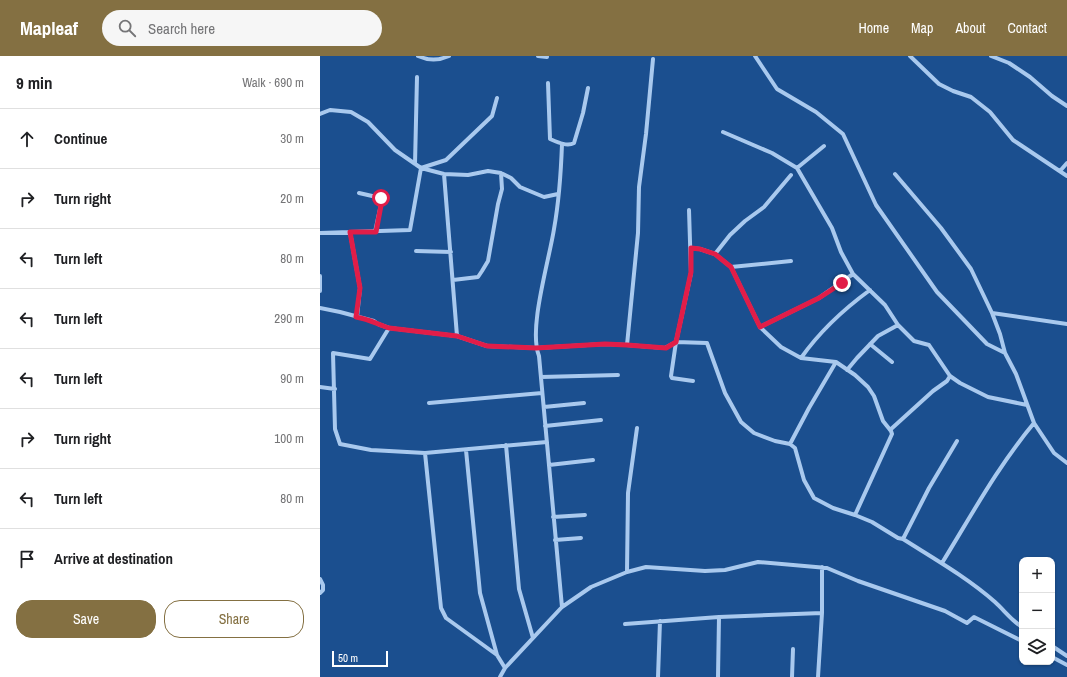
<!DOCTYPE html>
<meta charset="utf-8">
<style>
body{margin:0;font-family:"Archivo Narrow",sans-serif;background:#f6f6f6;color:#202124}
.controls{position:absolute;right:12px;bottom:12px;display:grid;overflow:hidden;border-radius:8px;box-shadow:0 1px 3px #0004}
.controls button{width:36px;height:36px;display:grid;place-items:center;padding:0;border:0;border-bottom:1px solid #e0e0e0;background:#fff;color:#202124;font:20px sans-serif}
.scale{position:absolute;left:12px;bottom:10px;width:56px;box-sizing:border-box;padding-left:4px;border:2px solid #fff;border-top:0;font-size:11px;line-height:14px;white-space:nowrap;color:#fff;-webkit-text-stroke:3px #1b4f8f;paint-order:stroke}
.stop{position:absolute;width:12px;height:12px;margin:-9px;border:3px solid #e11d48;border-radius:50%;background:#fff}
.stop.end{background:#e11d48;border-color:#fff;box-shadow:0 1px 4px #0008}
.list{margin:0;padding:0;list-style:none}
h2{display:flex;justify-content:space-between;align-items:center;height:52px;margin:0;padding:0 16px;font-size:17px}
h2 small{font-size:13px;font-weight:400;color:#757577}
.list li{display:grid;grid-template-columns:26px 1fr auto;gap:12px;align-items:center;box-sizing:border-box;height:60px;padding:0 16px;border-top:1px solid #e0e0e0}
.list b{display:block;font-size:15px;white-space:nowrap}
.list em{font-size:13px;font-style:normal;color:#757577}
.actions{display:flex;gap:8px;padding:12px 16px}
.actions a{flex:1;padding:9px 0;border:1px solid #847042;border-radius:16px;text-align:center;font-size:14px;color:#847042}
.actions .main{background:#847042;color:#fff}
.icon{flex:none;width:22px;height:22px;fill:none;stroke:currentColor;stroke-width:2;stroke-linecap:round;stroke-linejoin:round}
.map{position:relative;flex:none;width:747px;height:621px;overflow:hidden}
header{display:flex;align-items:center;gap:24px;box-sizing:border-box;height:56px;padding:0 20px;background:#847042;color:#fff}
header strong{font-size:19px}
nav{display:flex;gap:22px;margin-inline-start:auto;font-size:14px}
.search{width:280px;height:36px;background:#f6f6f6;display:flex;align-items:center;gap:10px;box-sizing:border-box;padding:0 14px;border-radius:22px;color:#757577;font-size:15px}
main{display:flex}
aside{flex:1;background:#fff}
.map>svg:first-child{display:block}
.lines{fill:none;stroke-linecap:round;stroke-linejoin:round}
.minor{stroke:#a9c9ee;stroke-width:4}
.route{stroke:#e11d48;stroke-width:5}
</style>
<header>
<strong>Mapleaf</strong>
<div class="search"><svg class="icon" aria-label="search" viewBox="0 0 24 24"><circle cx="10" cy="10" r="6"/><path d="M15 15l6 6"/></svg>Search here</div>
<nav><a>Home</a><a>Map</a><a>About</a><a>Contact</a></nav>
</header>
<main>
<aside>
<h2>9 min<small>Walk · 690 m</small></h2>
<ul class="list">
<li><svg class="icon" aria-label="ahead" viewBox="0 0 24 24"><path d="M12 20V5M6 11l6-6 6 6"/></svg><div><b>Continue</b></div><em>30 m</em></li>
<li><svg class="icon" aria-label="right" viewBox="0 0 24 24"><path d="M7 20v-9h11M14 6l5 5-5 5"/></svg><div><b>Turn right</b></div><em>20 m</em></li>
<li><svg class="icon" aria-label="left" viewBox="0 0 24 24"><path d="M17 20v-9H6M10 6l-5 5 5 5"/></svg><div><b>Turn left</b></div><em>80 m</em></li>
<li><svg class="icon" aria-label="left" viewBox="0 0 24 24"><path d="M17 20v-9H6M10 6l-5 5 5 5"/></svg><div><b>Turn left</b></div><em>290 m</em></li>
<li><svg class="icon" aria-label="left" viewBox="0 0 24 24"><path d="M17 20v-9H6M10 6l-5 5 5 5"/></svg><div><b>Turn left</b></div><em>90 m</em></li>
<li><svg class="icon" aria-label="right" viewBox="0 0 24 24"><path d="M7 20v-9h11M14 6l5 5-5 5"/></svg><div><b>Turn right</b></div><em>100 m</em></li>
<li><svg class="icon" aria-label="left" viewBox="0 0 24 24"><path d="M17 20v-9H6M10 6l-5 5 5 5"/></svg><div><b>Turn left</b></div><em>80 m</em></li>
<li><svg class="icon" aria-label="arrive" viewBox="0 0 24 24"><path d="M6 21V4h12l-3 4 3 4H6"/></svg><div><b>Arrive at destination</b></div></li>
</ul>
<div class="actions"><a class="main">Save</a><a>Share</a></div>
</aside>
<div class="map">
<svg width="747" height="621" viewBox="0 0 747 621">
<rect width="100%" height="100%" fill="#1b4f8f"/>
<g class="lines">
<!-- minor -->
<path class="minor" d="M98 0C109 5 118 5 129 0
M218 0 227 1
M435 0 457 33 496 56 523 78 556 149 617 236 667 288 685 297
M590 0 619 28 633 35 651 41 670 56 693 84 747 120
M671 0 689 7 710 21 732 40 747 50
M228 27 230 83C237 86 247 91 254 87L263 57 268 32
M0 58 10 54 31 56 48 66 75 94 101 112 124 118 148 119 168 115 181 117 191 122 200 131 224 141 238 138
M403 76 452 97 477 112 512 172 521 196 533 218 565 249 578 269 594 285 609 289 630 320 640 327 668 341 707 349
M95 108 97 21
M477 112 504 90
M740 115 747 107
M124 118 137 280
M575 118 621 172 651 213 672 257 680 278 685 297 696 318 714 367 734 397 747 407
M39 137 61 142 62 144 55 176
M369 154 371 217 356 286 351 320 352 322 373 325
M30 176 40 232 37 261
M0 177 90 174 101 112 126 104 172 60 177 42
M371 192 380 193 395 198 411 211 440 271 461 291 481 302 516 306 535 319 548 331 554 340 563 365 571 375 572 378 535 459
M96 195 131 196
M395 198 410 179 425 165 444 151 471 119
M411 211 471 205
M0 220V235
M133 224 158 221 162 215 168 205 178 148 182 133 181 117
M0 252 20 256 54 265 58 268 69 272 137 280 167 290 216 292 285 288 307 289 345 292 356 286 387 287 405 337 421 366 434 377 455 385 470 388 475 392 484 424 494 442 513 452 535 459 552 466 578 482 583 483C613 502 648 522 675 546 684 554 691 564 702 571
M672 257 747 268
M440 271 499 242 533 218
M69 272 50 303 13 297 15 373 20 388 51 394 105 397 227 386
M550 288 572 306
M307 289 318 177 319 131 326 78 333 3
M481 302C500 275 524 253 550 234
M527 314 537 302 558 280 578 269
M221 321 298 319
M0 331 15 333
M109 347 222 337
M224 351 264 347
M225 370 281 364
M570 374 613 335 627 325 630 320
M470 388 489 352 516 306
M186 389 199 533 213 582
M146 394 160 537 177 599
M105 397 121 552 126 562 177 599 185 612
M229 409 273 404
M233 461 265 459
M583 483 609 432 637 385
M235 484 261 482
M622 507C651 460 678 410 714 367
M307 516 308 437 317 372
M0 523 3 529V534L0 537
M242 551 219 300C208 273 229 205 234 173 239 145 241 116 242 88
M305 568 399 561 502 557
M732 590 747 600
M732 601 747 609
M180 621 185 612 242 551 271 531 307 516 326 511 385 515 405 514 438 506 507 512 538 525 625 555 647 567 654 561 702 585
M338 621 340 565
M398 621 399 561
M472 621 473 593
M498 621 502 557V511"/>
</g>
<g class="lines">
<!-- route -->
<path class="route" d="M61 142 62 144 56 176H30L40 232 36 261C49 263 57 268 69 272L137 280 167 290 216 292 285 288 307 289 346 292 356 286 371 216V192L380 193 395 198 411 211 440 271 499 242 522 227"/>
</g>
</svg>
<div class="controls">
<button>+</button>
<button>−</button>
<button><svg class="icon" aria-label="layers" viewBox="0 0 24 24"><path d="M12 4l9 5-9 5-9-5zM3 14l9 5 9-5"/></svg></button>
</div>
<div class="scale">50 m</div>
<div class="stop" style="left:61px;top:142px"></div>
<div class="stop end" style="left:522px;top:227px"></div>
</div>
</main>
